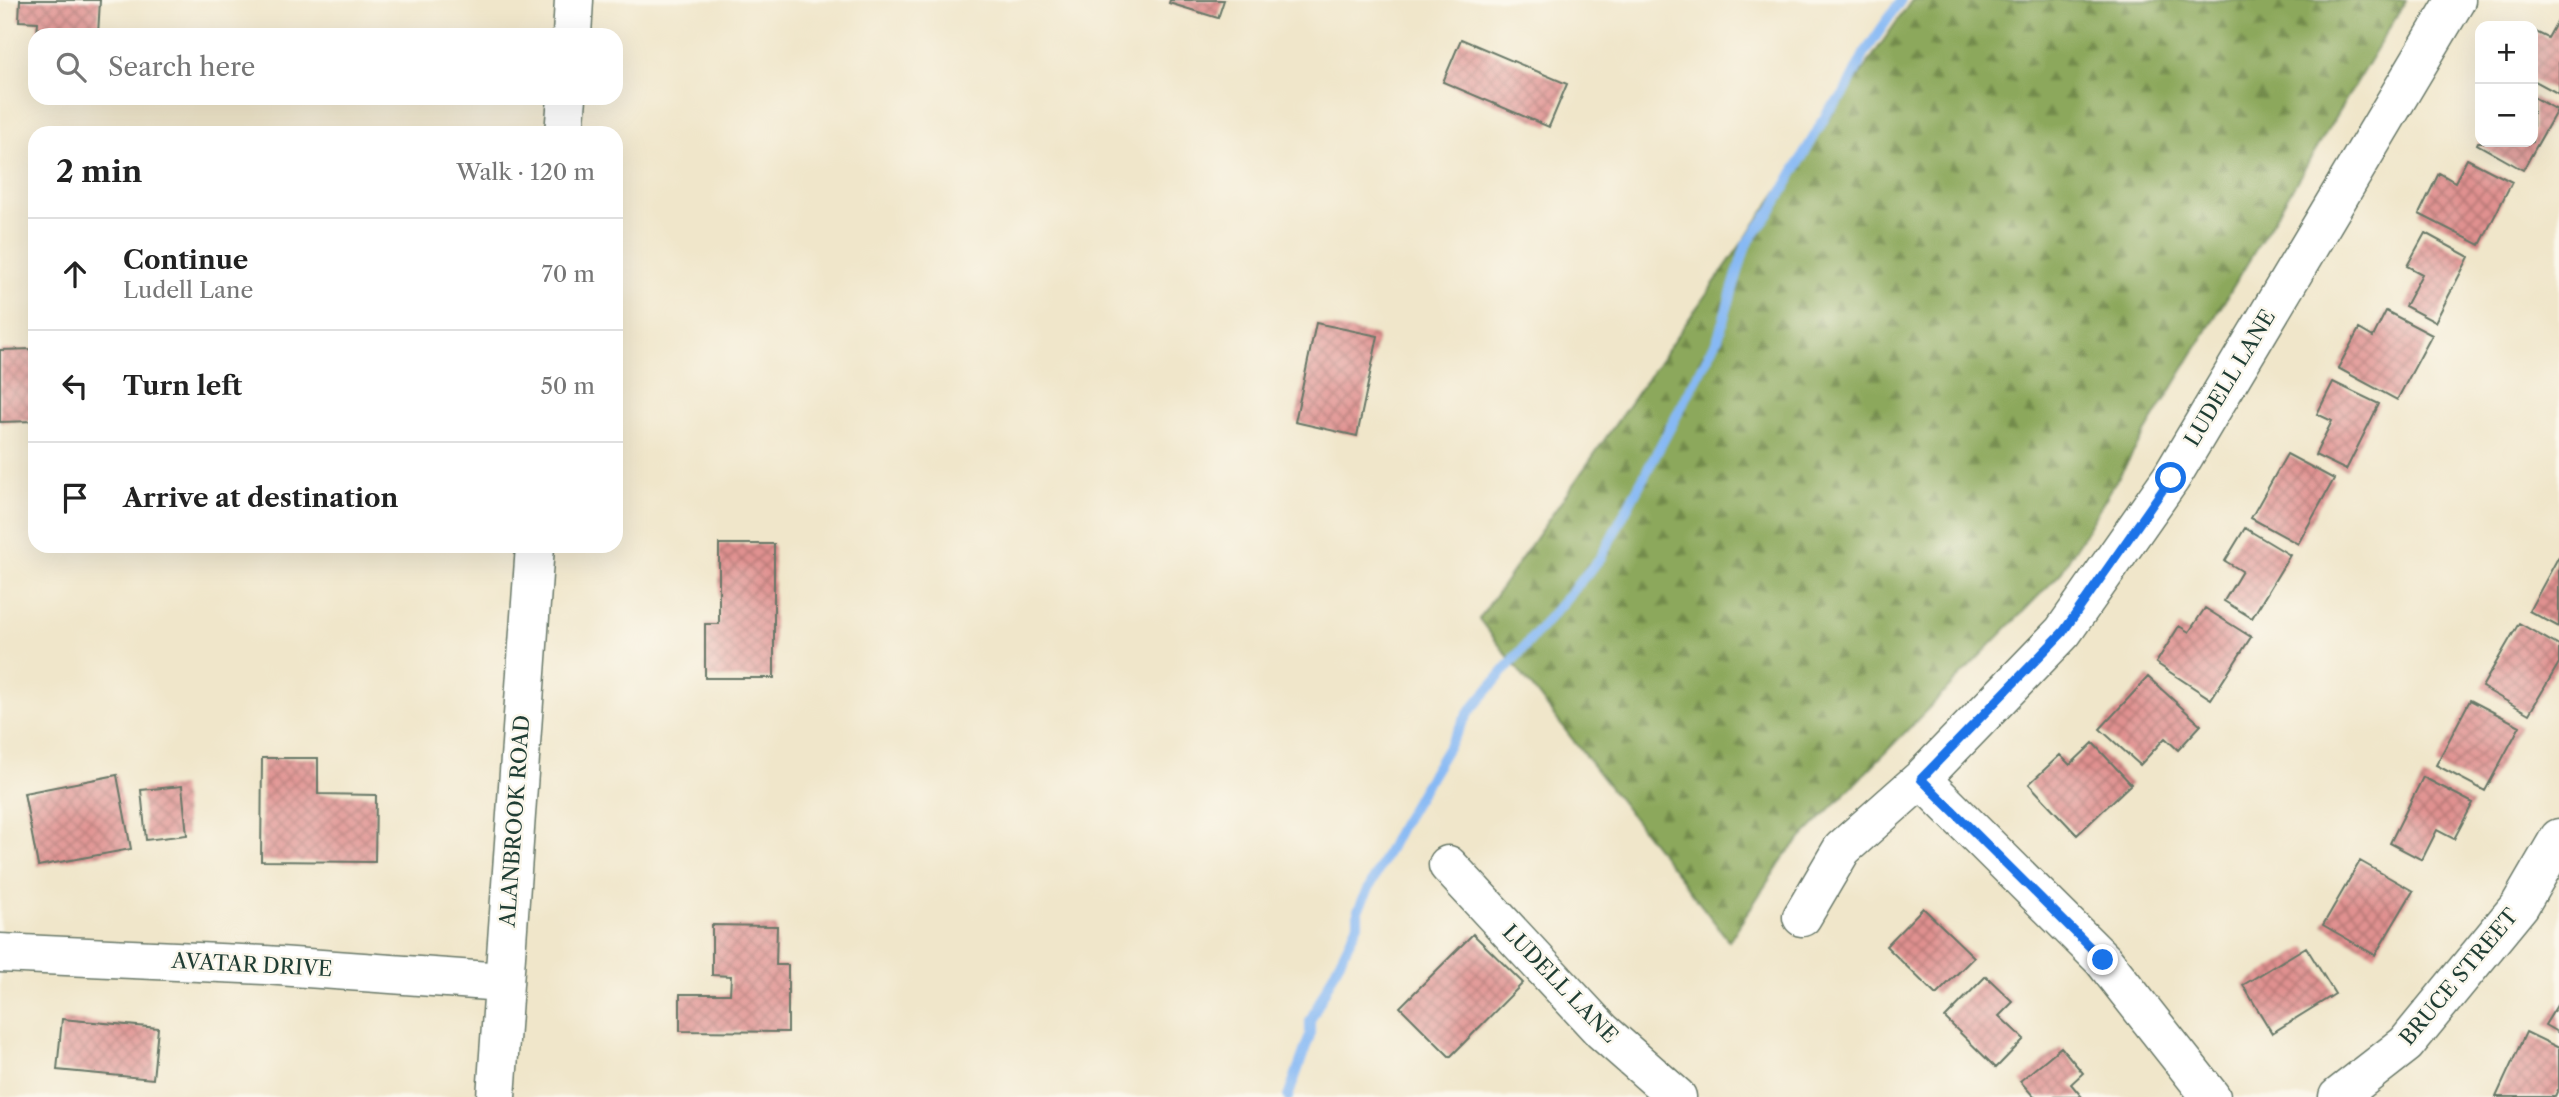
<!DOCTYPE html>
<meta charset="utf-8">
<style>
body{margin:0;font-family:"Libre Caslon Text",serif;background:#f2f2f2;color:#222}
.controls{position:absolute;right:21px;top:21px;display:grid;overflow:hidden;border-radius:14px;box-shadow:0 7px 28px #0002}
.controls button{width:63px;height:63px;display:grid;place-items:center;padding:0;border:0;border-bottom:2px solid #e0e0e0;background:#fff;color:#222;font:35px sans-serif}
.stop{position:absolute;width:21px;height:21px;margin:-16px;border:5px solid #1a73e8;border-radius:50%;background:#fff}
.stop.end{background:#1a73e8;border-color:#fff;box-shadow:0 2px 7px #0008}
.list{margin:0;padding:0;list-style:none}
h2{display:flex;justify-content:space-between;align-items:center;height:91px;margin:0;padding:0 28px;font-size:30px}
h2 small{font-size:23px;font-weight:400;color:#767676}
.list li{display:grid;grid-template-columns:46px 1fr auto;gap:21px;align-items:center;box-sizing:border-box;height:112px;padding:0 28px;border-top:2px solid #e0e0e0}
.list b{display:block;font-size:26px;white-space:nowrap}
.list p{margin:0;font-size:23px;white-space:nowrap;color:#767676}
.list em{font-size:23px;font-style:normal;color:#767676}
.icon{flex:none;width:38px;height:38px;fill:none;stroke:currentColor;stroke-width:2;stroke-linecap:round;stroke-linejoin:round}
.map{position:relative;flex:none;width:2559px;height:1097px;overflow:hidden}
.search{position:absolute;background:#fff;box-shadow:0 7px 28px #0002;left:28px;top:28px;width:595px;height:77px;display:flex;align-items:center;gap:18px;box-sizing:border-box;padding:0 24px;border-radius:21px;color:#767676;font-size:26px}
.panel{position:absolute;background:#fff;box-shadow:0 7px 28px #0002;left:28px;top:126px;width:595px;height:427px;border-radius:21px}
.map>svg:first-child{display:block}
.forest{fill:url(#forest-firs);stroke:#567248;stroke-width:2}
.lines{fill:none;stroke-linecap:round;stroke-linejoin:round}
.stream{stroke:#87b9f4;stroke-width:10}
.building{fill:url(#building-cross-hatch)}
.street-casing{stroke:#687868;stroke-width:41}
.street{stroke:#fff;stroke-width:38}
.route{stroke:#1a73e8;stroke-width:9}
.labels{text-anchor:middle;stroke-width:5;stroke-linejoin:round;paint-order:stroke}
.street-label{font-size:21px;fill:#1f3d34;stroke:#fbf7ec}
</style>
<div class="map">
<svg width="2559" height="1097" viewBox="0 0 2559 1097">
<defs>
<pattern id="forest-firs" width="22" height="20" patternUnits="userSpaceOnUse" patternTransform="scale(1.75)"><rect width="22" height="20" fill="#8ca85b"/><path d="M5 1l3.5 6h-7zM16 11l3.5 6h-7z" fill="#728a4c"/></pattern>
<pattern id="building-cross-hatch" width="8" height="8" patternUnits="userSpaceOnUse" patternTransform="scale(1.75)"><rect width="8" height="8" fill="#e09190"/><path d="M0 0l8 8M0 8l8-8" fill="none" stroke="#b57876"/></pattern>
</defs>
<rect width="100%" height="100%" fill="#fbf7ec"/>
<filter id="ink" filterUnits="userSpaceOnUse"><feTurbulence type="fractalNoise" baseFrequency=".0143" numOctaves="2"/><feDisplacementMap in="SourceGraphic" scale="14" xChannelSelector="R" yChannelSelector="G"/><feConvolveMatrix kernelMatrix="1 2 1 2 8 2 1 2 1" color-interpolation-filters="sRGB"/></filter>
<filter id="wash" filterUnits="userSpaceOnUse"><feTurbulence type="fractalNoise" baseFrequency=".00686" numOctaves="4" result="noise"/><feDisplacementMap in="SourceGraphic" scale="28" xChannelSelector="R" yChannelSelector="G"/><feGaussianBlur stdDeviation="1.57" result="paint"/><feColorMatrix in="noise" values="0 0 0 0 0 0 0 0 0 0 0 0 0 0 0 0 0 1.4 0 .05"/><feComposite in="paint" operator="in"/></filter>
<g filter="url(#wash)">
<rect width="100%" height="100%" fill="#f0e6ca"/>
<!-- forest -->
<path class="forest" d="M1912 0H2406L2060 574 1786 854 1729 941 1479 619Z"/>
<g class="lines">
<!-- stream -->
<path class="stream" d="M1288 1097 1310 1035V1021L1358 924V910L1400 827 1469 712 1601 557 1718 338 1746 245 1774 207 1829 110 1843 96 1864 54 1901 0"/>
</g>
<g id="blocks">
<!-- building -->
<path class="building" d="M20 0H100L98 35H37L38 22 19 21Z
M1170 0H1224L1218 18 1169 3Z
M2559 18V94L2533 80V38L2536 32 2548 38Z
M1461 39 1567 84 1549 127 1443 82Z
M2533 97 2557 110 2523 170 2477 144 2478 142H2533Z
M2467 159 2512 182 2480 245 2419 214 2439 173 2455 182Z
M2425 233 2469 257 2435 322 2405 306 2422 274 2407 266Z
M2386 311 2432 335 2397 400 2338 368 2359 329 2373 337Z
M1316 323 1378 336 1357 436 1295 422Z
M35 349V421L0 422V350Z
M2333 382 2379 404 2346 470 2315 455 2332 421 2317 414Z
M2287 454 2334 479 2298 544 2251 518Z
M2245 528 2290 555 2252 618 2224 601 2242 571 2225 561Z
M719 544H774V678H705V624H719Z
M2559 556V627L2529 611Z
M2205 608 2251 637 2211 699 2156 663 2179 626 2189 632Z
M2519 623 2559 646V663L2529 714 2482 687Z
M2148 677 2201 725 2178 750 2165 738 2140 765 2100 729Z
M2470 700 2520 726 2485 791 2436 765Z
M2093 743 2131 784 2077 835 2029 784 2060 755 2070 765Z
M262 758H318V794L376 795 375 862 261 861Z
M117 775 131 849 38 866 24 793Z
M2423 777 2473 803 2454 839 2437 830 2422 860 2390 843Z
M182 786 187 835 146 840 141 790Z
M2360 861 2413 891 2375 955 2323 925Z
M1923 908 1974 957 1936 995 1886 946Z
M712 925 777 926 776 965H788V1032L680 1031V994H730L731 976 712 975Z
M1473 934 1523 983 1450 1057 1400 1007Z
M2306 947 2335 994 2272 1033 2243 985Z
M1986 976 2013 1002 1999 1016 2024 1039 1996 1068 1945 1018Z
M2559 1002V1033L2545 1025Z
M62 1019 158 1028 153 1079 57 1070Z
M2526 1032 2559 1048V1089L2555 1097H2496Z
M2061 1047 2083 1073 2071 1084 2082 1097H2034L2020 1081Z"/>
</g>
</g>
<g filter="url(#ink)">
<use href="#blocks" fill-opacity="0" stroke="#687868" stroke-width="2"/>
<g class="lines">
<!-- street casing -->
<g class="street-casing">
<path id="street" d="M572 35 574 0
M564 133 567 98
M1921 779 2103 960 2211 1097
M1448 865 1602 1031 1677 1097
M1802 917 1842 849 1921 779 2063 632 2171 478 2456 0
M0 953 265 965 503 982
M496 1097 535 546
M2338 1097 2406 1044 2520 905 2559 838"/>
</g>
<!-- street -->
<use href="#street" class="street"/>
</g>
</g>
<g class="lines" filter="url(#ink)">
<!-- route -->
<path class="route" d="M2103 960 1921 779 2063 632 2171 478"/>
</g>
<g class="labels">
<!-- street labels -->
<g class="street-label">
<text transform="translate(2230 378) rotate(-59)" y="7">LUDELL LANE</text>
<text transform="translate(515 821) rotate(-86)" y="7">ALANBROOK ROAD</text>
<text transform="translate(252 965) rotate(3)" y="7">AVATAR DRIVE</text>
<text transform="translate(2459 977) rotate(-50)" y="7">BRUCE STREET</text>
<text transform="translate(1560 984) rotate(46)" y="7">LUDELL LANE</text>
</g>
</g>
</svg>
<div class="controls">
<button>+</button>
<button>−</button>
</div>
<div class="stop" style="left:2171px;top:478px"></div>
<div class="stop end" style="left:2103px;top:960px"></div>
<div class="search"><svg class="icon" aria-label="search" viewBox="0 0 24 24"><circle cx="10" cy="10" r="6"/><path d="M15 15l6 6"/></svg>Search here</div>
<section class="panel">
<h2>2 min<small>Walk · 120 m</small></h2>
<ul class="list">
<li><svg class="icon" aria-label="ahead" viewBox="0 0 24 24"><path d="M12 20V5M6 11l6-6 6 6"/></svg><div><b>Continue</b><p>Ludell Lane</p></div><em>70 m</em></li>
<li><svg class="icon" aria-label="left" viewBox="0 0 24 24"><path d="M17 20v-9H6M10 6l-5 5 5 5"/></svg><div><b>Turn left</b></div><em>50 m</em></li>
<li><svg class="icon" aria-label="arrive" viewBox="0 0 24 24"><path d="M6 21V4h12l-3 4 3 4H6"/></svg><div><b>Arrive at destination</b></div></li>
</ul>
</section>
</div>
